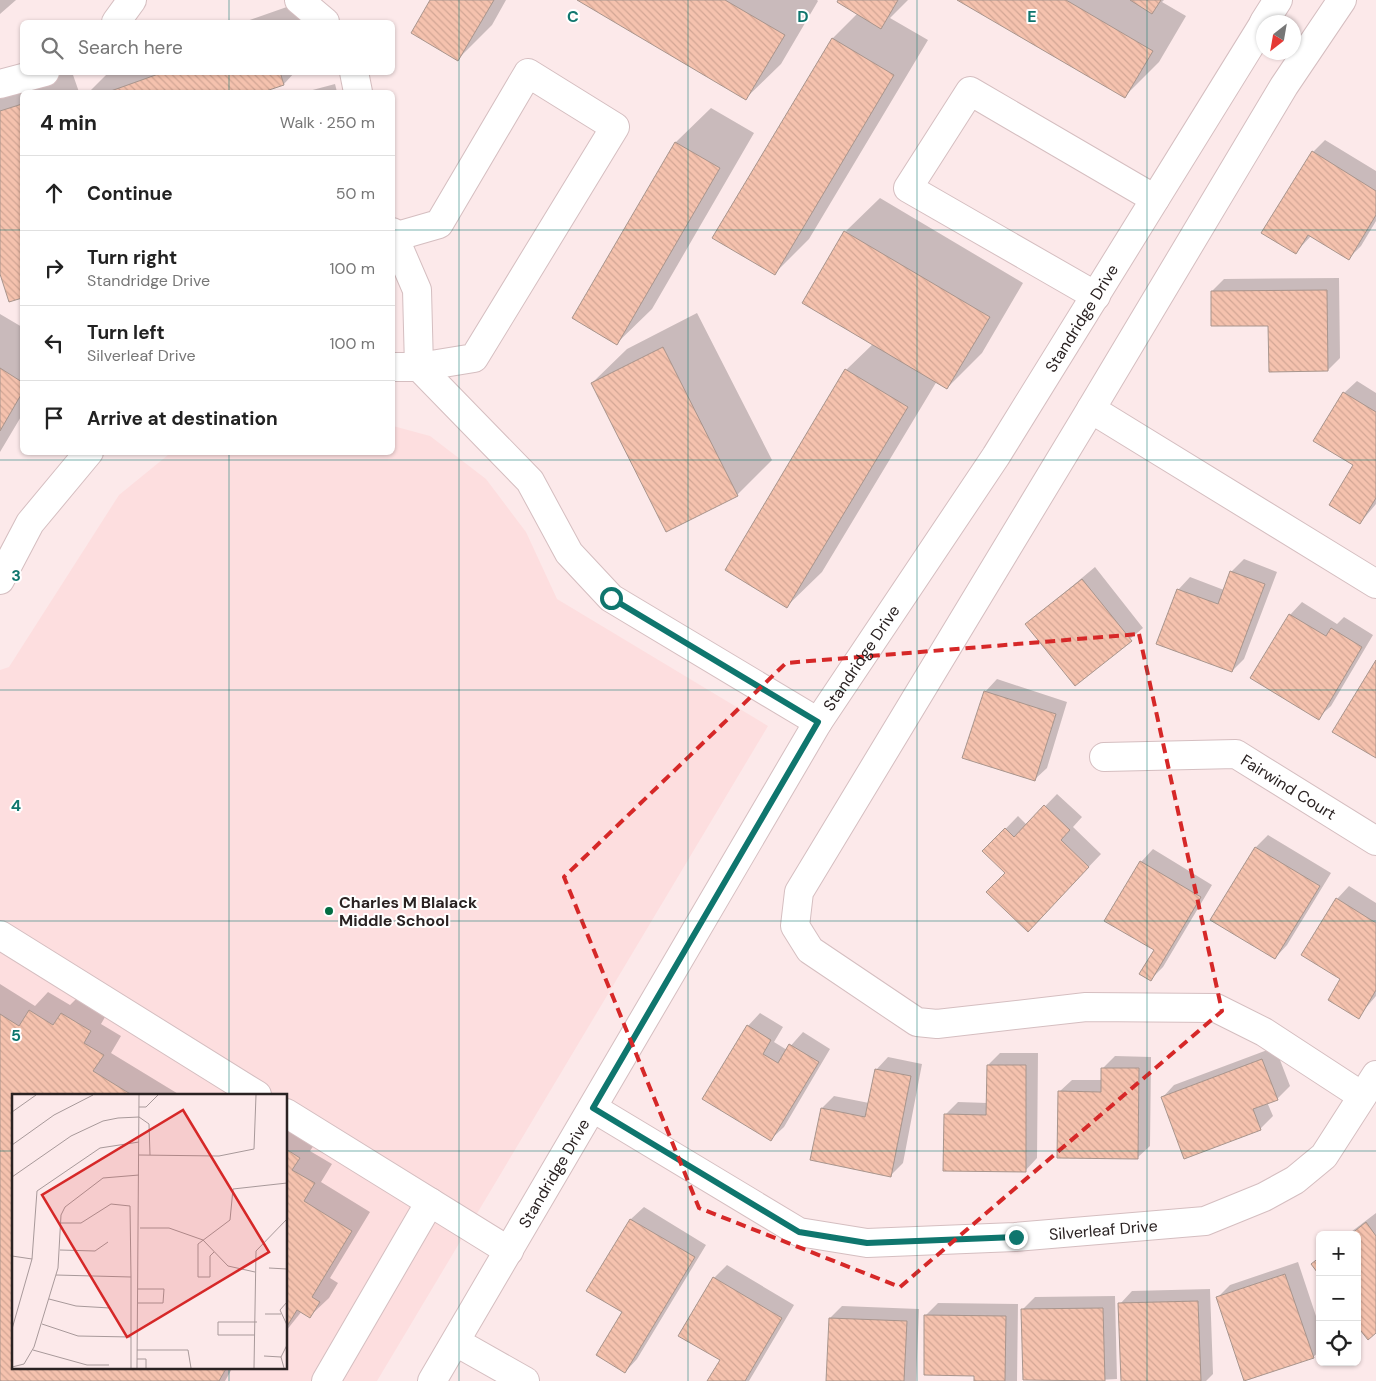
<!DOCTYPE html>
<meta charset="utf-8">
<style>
body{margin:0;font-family:"DM Sans",sans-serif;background:#f6f6f6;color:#222}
.controls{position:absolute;right:15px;bottom:15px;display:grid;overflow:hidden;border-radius:8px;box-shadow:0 1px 4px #0004}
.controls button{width:45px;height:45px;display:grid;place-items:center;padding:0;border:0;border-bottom:1px solid #e0e0e0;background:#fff;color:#222;font:25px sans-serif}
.compass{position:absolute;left:1256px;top:15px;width:45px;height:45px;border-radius:50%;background:#fff;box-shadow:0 1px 4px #0004;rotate:211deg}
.stop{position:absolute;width:15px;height:15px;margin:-11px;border:4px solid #0f766e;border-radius:50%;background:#fff}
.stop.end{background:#0f766e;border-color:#fff;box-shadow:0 1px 5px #0008}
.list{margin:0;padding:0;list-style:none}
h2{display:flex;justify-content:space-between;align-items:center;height:65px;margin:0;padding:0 20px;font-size:21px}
h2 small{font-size:16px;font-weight:400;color:#767676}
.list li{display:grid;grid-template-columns:32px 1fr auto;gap:15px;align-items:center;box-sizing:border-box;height:75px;padding:0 20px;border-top:1px solid #e0e0e0}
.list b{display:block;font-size:19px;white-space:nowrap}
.list p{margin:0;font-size:16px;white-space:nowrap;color:#767676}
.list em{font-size:16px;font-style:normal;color:#767676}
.icon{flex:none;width:28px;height:28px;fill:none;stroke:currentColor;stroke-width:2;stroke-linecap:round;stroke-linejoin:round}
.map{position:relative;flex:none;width:1376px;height:1381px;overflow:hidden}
.search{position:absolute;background:#fff;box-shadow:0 1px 4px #0004;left:20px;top:20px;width:375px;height:55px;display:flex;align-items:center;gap:12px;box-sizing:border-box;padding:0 18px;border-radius:8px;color:#767676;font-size:19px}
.panel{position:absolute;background:#fff;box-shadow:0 1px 4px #0004;left:20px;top:90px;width:375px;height:365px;border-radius:8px}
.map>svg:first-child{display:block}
.built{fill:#fddedf;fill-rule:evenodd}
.shadow{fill:#0003}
.building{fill:url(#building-back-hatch);stroke:#a8958d}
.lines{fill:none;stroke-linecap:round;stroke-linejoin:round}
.minor-casing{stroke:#d5bec0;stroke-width:30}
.minor{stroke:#fff;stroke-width:28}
.route{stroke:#0f766e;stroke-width:6}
.marked{fill:none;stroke:#d62828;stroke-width:4;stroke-dasharray:10 6;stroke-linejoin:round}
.grid{fill:none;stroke:#0f766e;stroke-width:1;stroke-opacity:0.55}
.poi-dot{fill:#036d43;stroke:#fff;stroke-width:2}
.labels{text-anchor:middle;stroke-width:4;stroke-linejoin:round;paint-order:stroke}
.street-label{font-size:16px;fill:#2a2222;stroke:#fff}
.poi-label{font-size:16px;font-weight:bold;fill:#2a2222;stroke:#fff;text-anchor:start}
.inset-road{fill:none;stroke:#a8999a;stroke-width:1}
.view{fill:#d62828;fill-opacity:0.15;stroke:#d62828;stroke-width:2.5}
.inset-edge{fill:none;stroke:#2a2222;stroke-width:2.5}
.grid-label{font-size:16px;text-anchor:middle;font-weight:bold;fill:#0f766e;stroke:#fff;stroke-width:4;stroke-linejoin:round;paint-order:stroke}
</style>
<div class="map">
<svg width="1376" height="1381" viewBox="0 0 1376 1381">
<defs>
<pattern id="building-back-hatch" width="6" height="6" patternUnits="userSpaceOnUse" patternTransform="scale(1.25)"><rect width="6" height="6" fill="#f5c2ae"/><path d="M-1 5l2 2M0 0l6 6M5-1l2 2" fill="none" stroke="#d2a695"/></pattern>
</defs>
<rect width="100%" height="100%" fill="#fce9ea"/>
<!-- built -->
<path class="built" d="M393 426 430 436 486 479 526 532 557 599 768 726 377 1381H0V670L9 667 119 495 168 455 172 452H392ZM14 1095H286V1367H14Z"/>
<!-- shadow -->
<path class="shadow" d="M0 0H16L0 14Z
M432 0H506L492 25 458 59Z
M579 0H817L818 1 781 64 746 98Z
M839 0H908L890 18 928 40 809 239 774 274 714 237 833 38 858 13Z
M960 0H1164L1162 2 1186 16 1159 62 1124 97Z
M301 2 308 22H244Z
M50 72H72L79 92H22V297L10 301 0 270V89Z
M109 72H295L284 84 260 92H89Z
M335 84 337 92H305Z
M711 108 754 133 652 309 617 343 574 318 676 142Z
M1325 140 1376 171V221L1361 246 1348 259 1311 236 1295 253 1313 152Z
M880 198 1023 283 982 353 947 388 937 381 822 572 787 606 846 370 873 344 845 232Z
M1339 278 1340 358 1328 370 1270 325 1212 291 1224 279Z
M697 313 772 460 737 495 592 383 627 349Z
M0 314 22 327V415L0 452Z
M1357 381 1376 393V504L1360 523 1355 465 1344 393Z
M1244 559 1277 572 1244 659 1232 671 1178 590 1190 577 1224 590 1231 572Z
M1095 567 1143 628 1075 685 1027 624Z
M1302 602 1337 624 1344 617 1373 635 1331 706 1318 718 1290 615Z
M997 679 1067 702 1047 768 1034 780 985 692Z
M1057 794 1082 817 1073 827 1101 854 1040 918 1006 872 984 851 1018 816 1027 825Z
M1268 835 1331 873 1287 945 1275 958 1212 920 1256 847Z
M1153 849 1212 885 1163 967 1151 979 1155 950 1106 920 1141 862Z
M1349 886 1376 903V996L1358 1017 1342 979 1303 955 1337 899Z
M0 984 35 1006 48 992 70 1005 80 995 108 1012 101 1024 121 1036 111 1053 180 1095H14V1367H233L225 1381H0Z
M760 1013 783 1027 774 1042 787 1050 803 1032 830 1049 784 1127 771 1139 704 1099 748 1026Z
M1275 1047 1290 1086 1277 1099 1267 1102 1273 1116 1260 1129 1162 1098 1174 1085Z
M1000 1053H1038L1037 1158 1025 1171 945 1115 958 1102 988 1103V1065Z
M1115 1056 1151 1057 1150 1146 1137 1158 1059 1092 1072 1080H1102L1103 1068Z
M888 1057 922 1064 903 1163 891 1175 822 1108 834 1096 869 1103 876 1070Z
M286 1126 318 1139 310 1151 332 1164 321 1182 370 1212 330 1278 338 1283 329 1298 310 1316 302 1311 286 1331Z
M644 1207 706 1245 637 1359 625 1372 623 1312 588 1291 631 1219Z
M1376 1213V1332L1357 1235H1347Z
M1298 1262 1320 1328V1351L1313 1357 1218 1297 1230 1285Z
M727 1265 794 1305 749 1381H709L721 1360 680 1335 714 1278Z
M1210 1289 1213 1374 1206 1381H1123L1120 1304 1132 1291Z
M1115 1296 1117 1379 1074 1381 1023 1309 1035 1297Z
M938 1303 1018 1304 1017 1381H975V1375L925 1316Z
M842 1306 919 1309 916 1381H827L830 1318Z"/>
<!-- building -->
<path class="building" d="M430 0H494L458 61 411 33Z
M577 0H725L785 35 746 100Z
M838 0H898L881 29 837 2Z
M957 0H1066L1153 51 1125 98Z
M1130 0H1161L1152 14Z
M832 38 894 75 775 275 712 238Z
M164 72H280L284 85 263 92H108Z
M22 104V298L9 302 0 274V111Z
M675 142 720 168 617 345 572 318Z
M1312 151 1376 191V215L1349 260 1308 235 1296 254 1261 233Z
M844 231 990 317 947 389 802 303Z
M1327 290 1328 371 1269 372 1268 326H1211V291Z
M663 347 738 496 666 532 591 383Z
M0 368 22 382V393L0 431Z
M845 369 908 407 787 608 725 570Z
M1343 392 1376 412V498L1360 524 1329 505 1353 465 1313 441Z
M1230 571 1265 584 1232 672 1156 644 1177 589 1218 604Z
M1082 579 1132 641 1075 686 1025 624Z
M1289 614 1326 636 1331 628 1362 647 1319 720 1250 678Z
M1376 660V758L1332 732Z
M984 691 1056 714 1035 781 962 758Z
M1044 805 1070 830 1061 840 1089 867 1028 932 986 892 1005 873 982 851 1005 828 1014 837Z
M1255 847 1320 886 1275 959 1210 920Z
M1140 861 1201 897 1151 981 1139 974 1154 950 1104 921Z
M1336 898 1376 923V990L1359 1019 1328 1000 1340 979 1301 955Z
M29 1010 53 1025 61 1013 91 1031 84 1043 104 1055 93 1071 132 1095H14V1367H227L219 1381H0V1014L19 1026Z
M747 1025 771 1040 763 1054 778 1063 789 1044 819 1062 771 1141 702 1099Z
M1262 1059 1278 1100 1253 1109 1261 1130 1184 1159 1161 1097Z
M987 1065H1026V1172L943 1171 944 1114 986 1115Z
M1101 1068H1139L1138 1159 1057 1158 1058 1091 1101 1092Z
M875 1069 911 1076 891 1177 810 1160 821 1108 865 1117Z
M286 1149 300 1158 292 1170 315 1183 304 1201 352 1231 312 1297 320 1302 310 1318 297 1310 286 1328Z
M630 1219 695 1257 625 1373 596 1355 622 1312 586 1291Z
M1366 1222 1376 1236V1333L1368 1340 1357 1326V1235H1350Z
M1320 1257V1276L1311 1264Z
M1285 1274 1314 1358 1244 1381 1216 1297Z
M713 1277 782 1318 745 1381H707L720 1360 678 1336Z
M1198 1301 1201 1381H1121L1118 1303Z
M1103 1308 1105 1381 1023 1380 1021 1309Z
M924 1315 1006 1316 1005 1381H974V1376L924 1375Z
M829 1318 907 1321 904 1381H826Z"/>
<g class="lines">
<!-- minor casing -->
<g class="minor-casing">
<g id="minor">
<path d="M299 0 325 22"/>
<path d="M1342 0 1284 86 1091 409 1376 584"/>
<path d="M116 22 132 0"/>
<path d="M1264 22 1278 0"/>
<path d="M354 72 358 92"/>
<path d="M0 84 45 72"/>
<path d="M392 232 417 290 419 367 530 481 569 553 611 598 818 722"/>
<path d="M1096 296 908 188 970 91 1155 199"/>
<path d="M392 367H419L474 358 615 127 528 73 439 224 394 237"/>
<path d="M1091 409 799 892 795 926 810 950 917 1022 937 1024 1086 1007 1216 1008 1264 1032 1362 1096"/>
<path d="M0 580 30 523 89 452"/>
<path id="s1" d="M1104 757 1236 754 1376 841"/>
<path d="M0 935 257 1095"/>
<path id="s2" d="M593 1108 799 1232 867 1243 1015 1237 1205 1221 1264 1197 1295 1180 1324 1156 1376 1075"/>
<path d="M286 1113 509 1251"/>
<path d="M456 1342 525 1381"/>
<path d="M326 1381 430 1202"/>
<path id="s3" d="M432 1381 818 722 996 456 1264 23"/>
</g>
</g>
<!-- minor -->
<use href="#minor" class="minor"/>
</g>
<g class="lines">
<!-- route -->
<path class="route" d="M611 598 818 722 593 1108 799 1232 867 1243 1016 1237"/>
</g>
<!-- marked area -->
<path class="marked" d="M1139 634 1222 1011 900 1287 699 1208 564 877 786 663Z"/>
<!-- grid -->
<path class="grid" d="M229 0V22M459 0V1381M688 0V1381M917 0V1381M1147 0V1381M229 72V92M0 230H22M392 230H1376M229 452V1095M0 460H1376M0 690H1376M0 921H1376M0 1151H14M286 1151H1376M229 1367V1381"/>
<!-- markers -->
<circle class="poi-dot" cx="329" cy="911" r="5"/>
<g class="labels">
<!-- street labels -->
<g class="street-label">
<text dy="6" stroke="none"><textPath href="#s3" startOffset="1246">Standridge Drive</textPath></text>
<text dy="6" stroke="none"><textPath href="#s3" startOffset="841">Standridge Drive</textPath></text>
<text dy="6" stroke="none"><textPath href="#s1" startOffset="194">Fairwind Court</textPath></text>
<text dy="6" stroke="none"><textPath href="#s3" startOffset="241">Standridge Drive</textPath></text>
<text dy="6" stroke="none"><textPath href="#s2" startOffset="546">Silverleaf Drive</textPath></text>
</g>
<!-- poi labels -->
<g class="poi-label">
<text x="339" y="908">Charles M Blalack<tspan x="339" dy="18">Middle School</tspan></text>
</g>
</g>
<!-- overview -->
<g transform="translate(12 1094)">
<rect width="275" height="275" fill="#fce9ea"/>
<path class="inset-road" d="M127 13H134L146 1M0 18 24 1M0 51 42 21 81 1M127 61 207 62 242 55 244 1M0 83 59 42 91 27 106 24 127 23 137 30 138 61M49 129H69L99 110 118 112 119 183M128 134H157L191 146 216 172 243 178M48 156 83 157 96 148M202 158 198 162V183H186V150L218 126 221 95 275 89M0 162 20 165M257 174 275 175M37 205 64 212 98 214M275 208 268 216 275 231M126 209H151L152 195H126M253 220H269M30 230 66 242 119 243V183L44 181M0 235 20 165 25 97 88 54 127 48M243 241H206V228H245M119 243V274M21 256 75 271H97M125 256H176L179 274M252 262 269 263M125 265H134V274M0 273 12 270 22 253 46 174 49 121 53 113 91 84 127 81M125 274 127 1M242 274 244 157 275 125M272 274 269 263 275 251"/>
<path class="view" d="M171 16 257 158 115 243 30 101Z"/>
<rect width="275" height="275" class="inset-edge"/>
</g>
<g class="grid-label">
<text x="573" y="22">C</text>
<text x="803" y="22">D</text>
<text x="1032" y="22">E</text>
<text x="16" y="581">3</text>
<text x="16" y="811">4</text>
<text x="16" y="1041">5</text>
</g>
</svg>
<div class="controls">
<button>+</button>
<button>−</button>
<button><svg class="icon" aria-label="locate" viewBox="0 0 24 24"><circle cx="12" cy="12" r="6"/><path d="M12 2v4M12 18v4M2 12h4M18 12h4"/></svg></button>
</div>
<svg class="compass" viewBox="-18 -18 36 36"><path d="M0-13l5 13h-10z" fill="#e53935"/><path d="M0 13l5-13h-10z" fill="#767676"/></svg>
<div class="stop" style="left:611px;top:598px"></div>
<div class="stop end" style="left:1016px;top:1237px"></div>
<div class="search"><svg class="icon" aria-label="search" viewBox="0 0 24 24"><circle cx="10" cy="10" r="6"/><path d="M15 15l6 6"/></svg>Search here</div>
<section class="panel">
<h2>4 min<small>Walk · 250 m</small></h2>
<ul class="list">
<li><svg class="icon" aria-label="ahead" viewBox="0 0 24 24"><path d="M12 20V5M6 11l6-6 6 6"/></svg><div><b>Continue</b></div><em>50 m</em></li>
<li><svg class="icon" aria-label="right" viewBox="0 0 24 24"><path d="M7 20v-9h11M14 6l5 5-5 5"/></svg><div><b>Turn right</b><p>Standridge Drive</p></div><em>100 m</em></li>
<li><svg class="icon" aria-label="left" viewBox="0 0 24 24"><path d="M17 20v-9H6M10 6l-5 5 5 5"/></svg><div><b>Turn left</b><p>Silverleaf Drive</p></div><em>100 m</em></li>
<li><svg class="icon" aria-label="arrive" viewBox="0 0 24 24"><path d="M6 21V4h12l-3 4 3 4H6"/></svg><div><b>Arrive at destination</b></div></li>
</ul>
</section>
</div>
